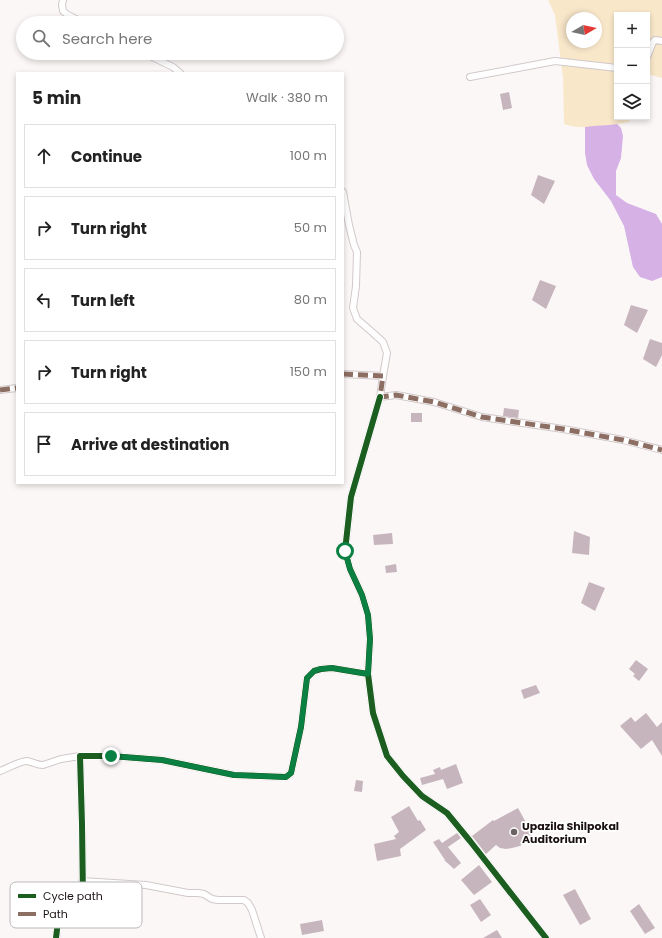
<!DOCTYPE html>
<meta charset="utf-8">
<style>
body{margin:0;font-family:Poppins,sans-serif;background:#f6f6f6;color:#222}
.controls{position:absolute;right:12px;top:12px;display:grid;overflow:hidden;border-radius:0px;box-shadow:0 2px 6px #0003}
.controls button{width:36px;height:36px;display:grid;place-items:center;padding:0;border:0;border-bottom:1px solid #e0e0e0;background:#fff;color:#222;font:20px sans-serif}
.compass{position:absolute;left:566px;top:12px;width:36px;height:36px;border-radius:50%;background:#fff;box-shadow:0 2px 6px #0003;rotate:81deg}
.stop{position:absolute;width:12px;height:12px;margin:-9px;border:3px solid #0b8043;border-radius:50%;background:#fff}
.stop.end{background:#0b8043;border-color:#fff;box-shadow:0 1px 4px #0008}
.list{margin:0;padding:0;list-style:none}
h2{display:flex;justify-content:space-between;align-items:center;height:52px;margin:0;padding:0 16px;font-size:17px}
h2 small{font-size:13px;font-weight:400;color:#767676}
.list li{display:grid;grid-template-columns:26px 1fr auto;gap:12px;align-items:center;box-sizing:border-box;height:64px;margin:0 8px 8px;padding:0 8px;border:1px solid #e0e0e0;border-radius:0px}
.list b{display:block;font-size:15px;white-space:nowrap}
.list em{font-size:13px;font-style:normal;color:#767676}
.icon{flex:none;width:22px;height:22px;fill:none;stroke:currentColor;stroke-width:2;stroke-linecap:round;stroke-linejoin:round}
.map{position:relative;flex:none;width:662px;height:938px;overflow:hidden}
.search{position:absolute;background:#fff;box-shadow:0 2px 6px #0003;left:16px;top:16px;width:328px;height:44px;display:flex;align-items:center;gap:10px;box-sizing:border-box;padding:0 14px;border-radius:22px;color:#767676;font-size:15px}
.panel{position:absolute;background:#fff;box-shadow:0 2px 6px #0003;left:16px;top:72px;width:328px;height:412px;border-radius:0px}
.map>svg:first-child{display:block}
.green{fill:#f9e7ca;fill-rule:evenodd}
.water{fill:#d6b1e6}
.building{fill:#c7b5be}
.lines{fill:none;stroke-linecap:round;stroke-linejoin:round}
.minor-casing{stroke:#d1c9c9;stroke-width:8}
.minor{stroke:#fffefe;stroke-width:6}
.quiet{stroke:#8d6e63;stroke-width:5;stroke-dasharray:10 5;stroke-linecap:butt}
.cycleway-casing{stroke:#fff;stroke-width:8}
.cycleway{stroke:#1b5e20;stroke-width:6}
.route{stroke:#0b8043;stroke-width:5}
.poi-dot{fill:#6a6262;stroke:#fff;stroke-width:1.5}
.labels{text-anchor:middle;stroke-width:3.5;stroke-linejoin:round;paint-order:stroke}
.poi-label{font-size:11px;font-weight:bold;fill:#1b1111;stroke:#fff;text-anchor:start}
.key{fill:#fff;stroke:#bbb8b8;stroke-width:1}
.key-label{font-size:11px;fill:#1b1111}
</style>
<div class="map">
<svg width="662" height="938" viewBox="0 0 662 938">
<rect width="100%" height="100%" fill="#fcf7f7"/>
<!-- green -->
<path class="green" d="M548 0H662V78L647 74V15H617V117H631L629 122C611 125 582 131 564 124L563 78 555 15ZM572 18H596V42H572Z"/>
<!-- water -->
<path class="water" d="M617 124 621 128 623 136 621 158 616 171V195L627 203 656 214 662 224V277L652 281 640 277 633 267 624 226 611 201 594 179 587 165 585 153V127C596 125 606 126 617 124Z"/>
<!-- building -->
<path class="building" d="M509 92 512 108 503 110 500 94Z
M538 175 555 181 544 204 531 195Z
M540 280 556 286 546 309 532 300Z
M631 305 648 310 637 333 624 325Z
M650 339 662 343V355L656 367 643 359Z
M504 408 519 410 518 418 503 416Z
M411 413H422V422H411Z
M574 531 590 537 589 555 572 553Z
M392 533 393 544 374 545 373 535Z
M396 564 397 572 386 573 385 566Z
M589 582 605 588 595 611 581 603Z
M636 660 648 669 639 681 633 676 635 674 629 669Z
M536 685 540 693 524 699 521 690Z
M646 713 657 727 662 722V756L652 740 641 749 620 726 631 717 635 722Z
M456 764 463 783 447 789 443 779 422 785 420 778 435 774 433 770 440 767 441 770Z
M356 780 363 781 362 792 354 791Z
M409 806 418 821 420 820 426 830 400 849 401 856 377 861 374 844 396 839 394 836 399 832 391 817Z
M518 808 529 828 532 836 520 846 512 848 506 849 500 848 496 845 486 854 472 836 493 820 494 821Z
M457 833 461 838 448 847 461 863 454 869 444 860H445L433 842 439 839 442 843Z
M479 865 492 882 474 895 461 880Z
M575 889 591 919 580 925 563 895Z
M480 899 491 915 481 922 470 905Z
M639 904 655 928 645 934 630 911Z
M322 920 324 931 302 935 300 924Z
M497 930 502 938H483Z"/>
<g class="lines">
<!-- minor casing -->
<g class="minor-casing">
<path id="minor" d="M63 0 62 5 63 11 68 15 84 23
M144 53 173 67 180 73
M647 57 653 42 655 40 662 41
M470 77 555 61 617 68
M343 192 349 225 354 245 357 252 356 286 353 308 357 319 372 332 383 342 387 353 383 376
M343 374 383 376 380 397 396 395 434 402 482 417 563 429 623 440 662 450
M0 390 17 388
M380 397 351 497 345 551 350 569 362 595 368 615 370 639 368 674 373 713 387 756 403 776 422 796 447 813 470 841 546 938
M0 771C6 769 22 760 27 761 33 762 37 765 43 765L61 759 80 756
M82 881 146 885 188 893H198L204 894 212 899 218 900H244L248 903 252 910 261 938
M56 938 59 913 82 901 83 898 82 824 80 756H111L162 760 234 775 286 777 291 773 301 727 307 678 314 671 321 669 332 668 368 674"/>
</g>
<!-- minor -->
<use href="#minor" class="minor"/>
<!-- quiet -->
<path class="quiet" d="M343 374 383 376 380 397 396 395 434 402 482 417 563 429 623 440 662 450
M0 390 17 388"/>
<!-- cycleway casing -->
<g class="cycleway-casing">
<path id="cycleway" d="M380 397 351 497 345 551 350 569 362 595 368 615 370 639 368 674 373 713 387 756 403 776 422 796 447 813 470 841 546 938
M56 938 59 913 82 901 83 898 82 824 80 756H111L162 760 234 775 286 777 291 773 301 727 307 678 314 671 321 669 332 668 368 674"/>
</g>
<!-- cycleway -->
<use href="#cycleway" class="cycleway"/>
</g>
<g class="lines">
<!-- route -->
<path class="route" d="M111 756 162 760 234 775 281 777H286L291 773 301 727 307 678 314 671 320 669 332 668 368 674 370 639 368 615 362 595 350 569 345 551"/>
</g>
<!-- markers -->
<circle class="poi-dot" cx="514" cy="832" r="4"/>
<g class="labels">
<!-- poi labels -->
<g class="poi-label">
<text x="522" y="830">Upazila Shilpokal<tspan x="522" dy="13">Auditorium</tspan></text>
</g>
</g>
<!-- legend -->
<rect x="10" y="882" width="132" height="46" rx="6" class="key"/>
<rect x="18" y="894" width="18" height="4" fill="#1b5e20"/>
<rect x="18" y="912" width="18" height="4" fill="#8d6e63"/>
<g class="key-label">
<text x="43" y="900">Cycle path</text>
<text x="43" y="918">Path</text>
</g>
</svg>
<div class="controls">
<button>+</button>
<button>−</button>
<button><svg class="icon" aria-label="layers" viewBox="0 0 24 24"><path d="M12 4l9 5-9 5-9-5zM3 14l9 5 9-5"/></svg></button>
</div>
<svg class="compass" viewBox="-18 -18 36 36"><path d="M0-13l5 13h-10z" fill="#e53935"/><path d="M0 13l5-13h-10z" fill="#767676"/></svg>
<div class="stop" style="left:345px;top:551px"></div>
<div class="stop end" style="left:111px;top:756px"></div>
<div class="search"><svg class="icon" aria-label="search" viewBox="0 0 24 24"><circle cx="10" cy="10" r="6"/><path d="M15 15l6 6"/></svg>Search here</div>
<section class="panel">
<h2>5 min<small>Walk · 380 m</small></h2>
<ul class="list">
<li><svg class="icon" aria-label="ahead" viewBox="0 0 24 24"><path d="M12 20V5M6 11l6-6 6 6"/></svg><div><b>Continue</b></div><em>100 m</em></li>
<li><svg class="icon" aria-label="right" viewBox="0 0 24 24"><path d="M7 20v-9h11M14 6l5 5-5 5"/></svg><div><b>Turn right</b></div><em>50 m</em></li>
<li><svg class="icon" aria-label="left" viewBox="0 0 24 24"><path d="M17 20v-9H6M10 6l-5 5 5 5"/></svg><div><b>Turn left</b></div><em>80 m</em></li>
<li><svg class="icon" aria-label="right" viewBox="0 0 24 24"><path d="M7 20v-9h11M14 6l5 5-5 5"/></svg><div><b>Turn right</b></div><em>150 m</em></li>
<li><svg class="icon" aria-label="arrive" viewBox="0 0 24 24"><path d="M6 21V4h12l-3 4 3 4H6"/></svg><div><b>Arrive at destination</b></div></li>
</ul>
</section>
</div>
